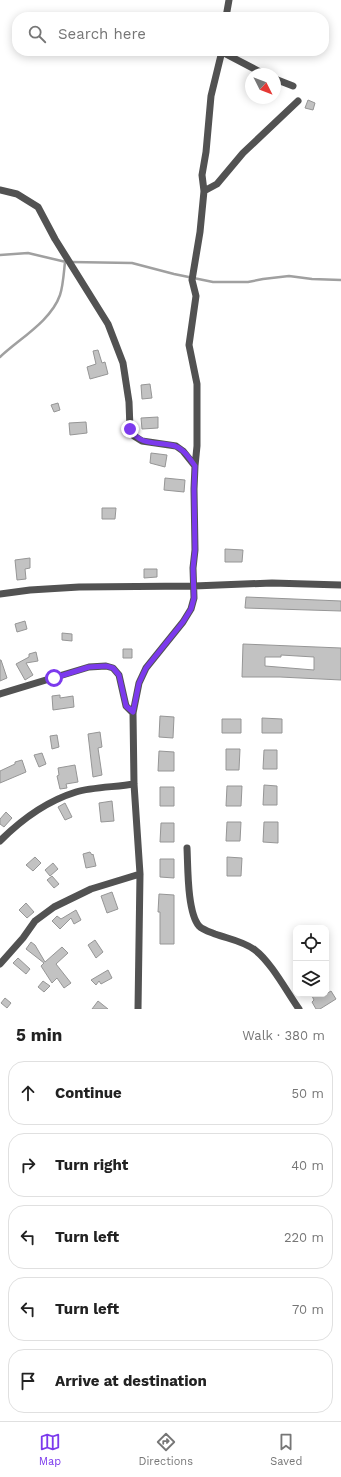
<!DOCTYPE html>
<meta charset="utf-8">
<style>
body{margin:0;font-family:"Work Sans",sans-serif;background:#f2f2f2;color:#222}
.controls{position:absolute;right:12px;bottom:12px;display:grid;overflow:hidden;border-radius:8px;box-shadow:0 2px 10px #0003}
.controls button{width:36px;height:36px;display:grid;place-items:center;padding:0;border:0;border-bottom:1px solid #e0e0e0;background:#fff;color:#222;font:20px sans-serif}
.compass{position:absolute;left:245px;top:68px;width:36px;height:36px;border-radius:50%;background:#fff;box-shadow:0 2px 10px #0003;rotate:132deg}
.stop{position:absolute;width:12px;height:12px;margin:-9px;border:3px solid #7c3aed;border-radius:50%;background:#fff}
.stop.end{background:#7c3aed;border-color:#fff;box-shadow:0 1px 4px #0008}
.list{margin:0;padding:0;list-style:none}
h2{display:flex;justify-content:space-between;align-items:center;height:52px;margin:0;padding:0 16px;font-size:17px}
h2 small{font-size:13px;font-weight:400;color:#767676}
.list li{display:grid;grid-template-columns:26px 1fr auto;gap:12px;align-items:center;box-sizing:border-box;height:64px;margin:0 8px 8px;padding:0 8px;border:1px solid #e0e0e0;border-radius:16px}
.list b{display:block;font-size:15px;white-space:nowrap}
.list em{font-size:13px;font-style:normal;color:#767676}
.icon{flex:none;width:22px;height:22px;fill:none;stroke:currentColor;stroke-width:2;stroke-linecap:round;stroke-linejoin:round}
.map{position:relative;flex:none;width:341px;height:1009px;overflow:hidden}
.search{position:absolute;background:#fff;box-shadow:0 2px 10px #0003;left:12px;right:12px;top:12px;height:44px;display:flex;align-items:center;gap:10px;box-sizing:border-box;padding:0 14px;border-radius:16px;color:#767676;font-size:15px}
.sheet{height:412px;background:#fff}
nav{display:flex;justify-content:space-around;align-items:center;box-sizing:border-box;height:56px;border-top:1px solid #e0e0e0;background:#fff;font-size:11px;color:#767676}
nav a{display:grid;justify-items:center;gap:2px}
nav .on{color:#7c3aed}
.map>svg:first-child{display:block}
.lines{fill:none;stroke-linecap:round;stroke-linejoin:round}
.stream{stroke:#a0a0a0;stroke-width:2.5}
.building{fill:#c2c2c2;stroke:#969696;fill-rule:evenodd}
.minor{stroke:#525252;stroke-width:7}
.route{stroke:#7c3aed;stroke-width:5}
</style>
<div class="map">
<svg width="341" height="1009" viewBox="0 0 341 1009">
<rect width="100%" height="100%" fill="#fff"/>
<g class="lines">
<!-- stream -->
<path class="stream" d="M0 255 28 253 66 262
M71 262 132 263 174 274 213 282H248L263 279 289 276 312 279 341 280
M0 357C19 339 51 321 60 295 63 287 64 271 65 262"/>
</g>
<!-- building -->
<path class="building" d="M308 100 315 103 313 110 305 108Z
M98 350 102 363 105 362 108 374 90 379 87 367 96 364 93 351Z
M150 384 152 398 142 399 141 385Z
M58 403 60 410 54 412 51 405Z
M158 417V428L142 429 141 418Z
M86 422 87 433 70 435 69 423Z
M151 453 167 455 165 467 150 463Z
M165 478 185 480 184 492 164 490Z
M102 508H116L115 519H102Z
M225 549 243 550 242 562H225Z
M30 558V568L25 569 26 579 17 580 15 560Z
M144 569H157V577L144 578Z
M246 597 341 601V611L245 608Z
M25 621 27 629 17 632 15 624Z
M62 633 72 634V641L62 640Z
M243 644 341 648V680L280 677H242ZM281 655 314 657V670L265 666V657H281Z
M123 649H132V658H123Z
M36 652 38 661 26 663 33 675 25 680 16 664 29 657V654Z
M0 660H1L7 678 0 681Z
M60 695V698L73 696 74 707 53 710 52 696Z
M160 716 174 717 173 738 159 737Z
M262 718 282 719V733H262Z
M222 719H241V733H222Z
M100 732 102 747 98 748 102 775 93 777 88 734Z
M57 735 59 747 52 749 50 736Z
M226 749H240L239 770H226Z
M264 750H277V769H263Z
M159 751 174 752V771H158Z
M42 753 46 764 39 767 34 755Z
M22 760 26 772 0 783V771L15 764V762Z
M75 765 78 782 66 784 67 788 60 789 57 776 59 775 58 768Z
M264 785 277 786V805H263Z
M227 786H242L241 806H226Z
M160 787H174V806H160Z
M112 801 114 821 101 822 99 803Z
M65 803 72 817 65 820 58 807Z
M6 812 12 818 4 827 0 824V819Z
M227 822H241L240 841H226Z
M264 822H278V843L263 842Z
M161 823H174V842H160Z
M90 852 92 855 93 854 96 866 86 868 83 854Z
M35 857 41 863 33 871 26 865Z
M227 857 242 858 241 876H227Z
M160 859H174V878L160 877Z
M53 863 58 869 50 876 45 870Z
M52 876 59 884 54 888 47 880Z
M112 892 118 909 107 913 101 896Z
M159 894 174 895V944H160V912H158Z
M26 903 34 912 27 918 19 910Z
M76 910 81 920 74 924 71 918 60 929 52 921 57 916 61 919Z
M95 940 103 952 96 958 88 945Z
M31 942 35 945 45 962 62 947 68 953 56 964 71 983 64 988 57 978 52 983 41 966 44 963 26 949Z
M18 958 30 969 26 974 13 963Z
M108 970 112 978 101 984 99 981 96 985 91 980Z
M43 981 50 986 44 992 38 987Z
M331 991 336 999 320 1009H316L312 1002 314 1000 311 994H326Z
M5 998 11 1003 7 1008 1 1003Z
M98 1001 108 1009H92Z"/>
<g class="lines">
<!-- minor -->
<path class="minor" d="M226 17 229 0
M222 52 264 74
M275 79 293 86
M0 190 17 194 38 207 55 239 108 324 123 363 129 402 130 429 134 436 142 441 176 446 183 451 195 466 194 489 195 550 193 568 194 598 191 609 183 622 146 668 139 683 133 713 134 784 140 874 138 1009
M204 191 217 184 243 153 298 101
M195 466 197 446V384L189 345 196 296 192 280 200 232 204 191 202 175 206 152 211 96 222 51
M0 594 30 590 79 587 194 586 272 583 341 585
M0 694 89 667 106 666 113 668 119 675 126 706 133 713
M0 841C21 820 47 801 76 792 92 787 117 787 134 784
M187 848C188 866 187 912 199 926 203 930 210 932 215 934 229 939 243 941 255 950 271 962 287 992 299 1009
M0 964 23 938 35 921 54 907 91 889 140 874"/>
</g>
<g class="lines">
<!-- route -->
<path class="route" d="M54 678 89 667 106 666 113 668 119 675 126 706 133 712 139 683 146 668 183 622 191 609 194 598 193 568 195 550 194 489 195 466C190 459 184 449 175 446 157 441 141 447 130 429"/>
</g>
</svg>
<div class="controls">
<button><svg class="icon" aria-label="locate" viewBox="0 0 24 24"><circle cx="12" cy="12" r="6"/><path d="M12 2v4M12 18v4M2 12h4M18 12h4"/></svg></button>
<button><svg class="icon" aria-label="layers" viewBox="0 0 24 24"><path d="M12 4l9 5-9 5-9-5zM3 14l9 5 9-5"/></svg></button>
</div>
<svg class="compass" viewBox="-18 -18 36 36"><path d="M0-13l5 13h-10z" fill="#e53935"/><path d="M0 13l5-13h-10z" fill="#767676"/></svg>
<div class="stop" style="left:54px;top:678px"></div>
<div class="stop end" style="left:130px;top:429px"></div>
<div class="search"><svg class="icon" aria-label="search" viewBox="0 0 24 24"><circle cx="10" cy="10" r="6"/><path d="M15 15l6 6"/></svg>Search here</div>
</div>
<section class="sheet">
<h2>5 min<small>Walk · 380 m</small></h2>
<ul class="list">
<li><svg class="icon" aria-label="ahead" viewBox="0 0 24 24"><path d="M12 20V5M6 11l6-6 6 6"/></svg><div><b>Continue</b></div><em>50 m</em></li>
<li><svg class="icon" aria-label="right" viewBox="0 0 24 24"><path d="M7 20v-9h11M14 6l5 5-5 5"/></svg><div><b>Turn right</b></div><em>40 m</em></li>
<li><svg class="icon" aria-label="left" viewBox="0 0 24 24"><path d="M17 20v-9H6M10 6l-5 5 5 5"/></svg><div><b>Turn left</b></div><em>220 m</em></li>
<li><svg class="icon" aria-label="left" viewBox="0 0 24 24"><path d="M17 20v-9H6M10 6l-5 5 5 5"/></svg><div><b>Turn left</b></div><em>70 m</em></li>
<li><svg class="icon" aria-label="arrive" viewBox="0 0 24 24"><path d="M6 21V4h12l-3 4 3 4H6"/></svg><div><b>Arrive at destination</b></div></li>
</ul>
</section>
<nav>
<a class="on"><svg class="icon" aria-label="map" viewBox="0 0 24 24"><path d="M3 6l6-2 6 2 6-2v14l-6 2-6-2-6 2zM9 4v14M15 6v14"/></svg>Map</a>
<a><svg class="icon" aria-label="directions" viewBox="0 0 24 24"><path d="M12 3l9 9-9 9-9-9zM9 14v-3h6M13 9l2 2-2 2"/></svg>Directions</a>
<a><svg class="icon" aria-label="saved" viewBox="0 0 24 24"><path d="M7 4h10v16l-5-4-5 4z"/></svg>Saved</a>
</nav>
